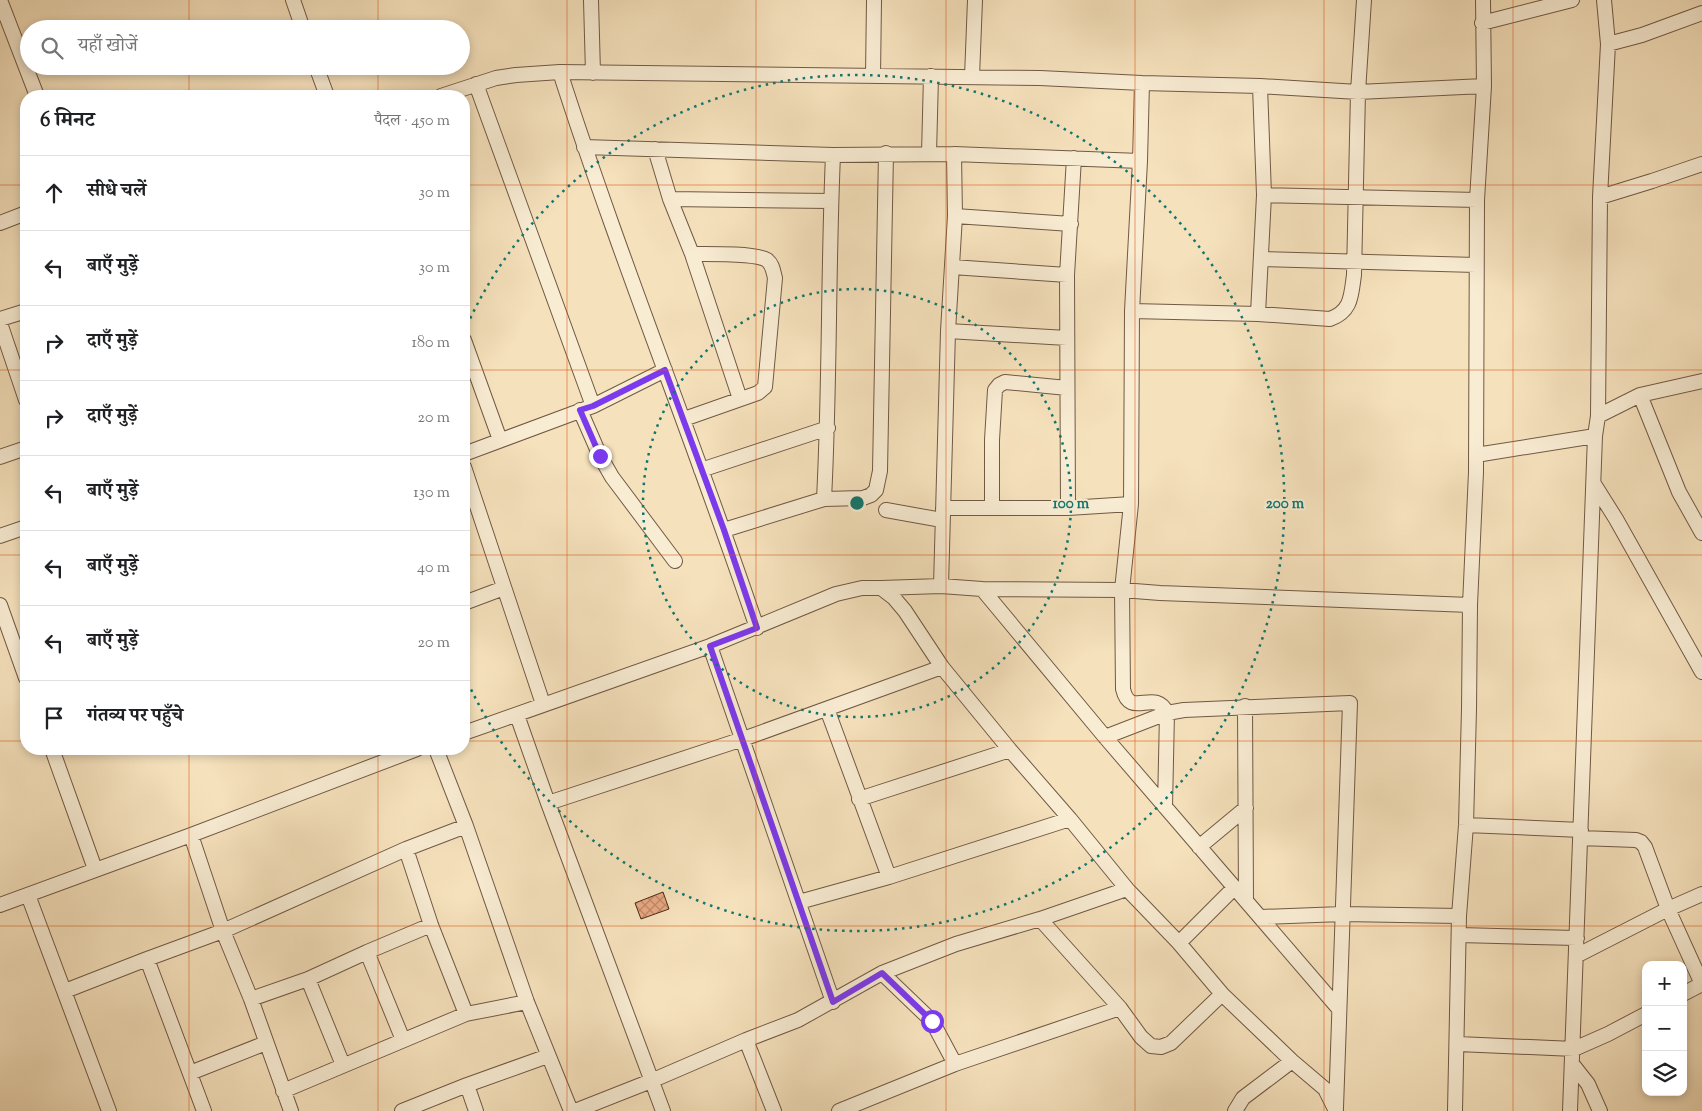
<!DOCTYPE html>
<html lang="hi">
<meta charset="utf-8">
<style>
body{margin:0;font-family:"Sorts Mill Goudy","Noto Serif Devanagari",serif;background:#f6f6f6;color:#202124}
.controls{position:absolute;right:15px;bottom:15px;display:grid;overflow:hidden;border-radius:10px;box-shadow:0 2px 8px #0003}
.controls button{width:45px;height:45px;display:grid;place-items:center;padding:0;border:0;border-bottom:1px solid #e0e0e0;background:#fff;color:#202124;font:25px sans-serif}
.stop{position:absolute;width:15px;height:15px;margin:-11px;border:4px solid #7c3aed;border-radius:50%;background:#fff}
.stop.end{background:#7c3aed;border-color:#fff;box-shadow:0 1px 5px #0008}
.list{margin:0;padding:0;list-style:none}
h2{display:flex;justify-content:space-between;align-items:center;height:65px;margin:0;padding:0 20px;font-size:21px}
h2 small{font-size:16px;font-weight:400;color:#757577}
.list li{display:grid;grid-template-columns:32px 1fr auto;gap:15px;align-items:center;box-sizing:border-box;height:75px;padding:0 20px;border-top:1px solid #e0e0e0}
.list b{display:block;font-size:19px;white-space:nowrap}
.list em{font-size:16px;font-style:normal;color:#757577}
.icon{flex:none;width:28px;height:28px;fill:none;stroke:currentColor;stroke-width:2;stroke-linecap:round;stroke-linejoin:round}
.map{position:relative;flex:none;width:1702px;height:1111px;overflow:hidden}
.search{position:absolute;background:#fff;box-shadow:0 2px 8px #0003;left:20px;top:20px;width:450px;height:55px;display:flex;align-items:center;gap:12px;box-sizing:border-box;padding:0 18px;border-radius:28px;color:#757577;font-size:19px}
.panel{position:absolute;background:#fff;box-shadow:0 2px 8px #0003;left:20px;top:90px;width:450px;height:665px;border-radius:20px}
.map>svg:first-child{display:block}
.building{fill:url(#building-cross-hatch);stroke:#452c1c}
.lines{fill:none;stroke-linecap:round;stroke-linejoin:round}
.street-casing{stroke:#715944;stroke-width:16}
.street{stroke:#f8ecd3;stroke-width:14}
.route{stroke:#7c3aed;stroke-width:6}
.grid{fill:none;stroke:#d8540e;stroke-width:1;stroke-opacity:0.55}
.ring{fill:none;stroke:#0f766e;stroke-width:2.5;stroke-dasharray:2.5 5}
.centre{fill:#0f766e;stroke:#f8ecd3;stroke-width:2.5}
.ring-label{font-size:15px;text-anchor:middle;font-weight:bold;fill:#0f766e;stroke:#f8ecd3;stroke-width:4;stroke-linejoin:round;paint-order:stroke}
</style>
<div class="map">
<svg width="1702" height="1111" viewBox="0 0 1702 1111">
<defs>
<pattern id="building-cross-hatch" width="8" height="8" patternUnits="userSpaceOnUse" patternTransform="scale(1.25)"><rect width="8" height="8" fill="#e8a781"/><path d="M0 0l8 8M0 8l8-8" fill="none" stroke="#be8869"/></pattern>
</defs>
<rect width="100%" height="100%" fill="#f5e1bc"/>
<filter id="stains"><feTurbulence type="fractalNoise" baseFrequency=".004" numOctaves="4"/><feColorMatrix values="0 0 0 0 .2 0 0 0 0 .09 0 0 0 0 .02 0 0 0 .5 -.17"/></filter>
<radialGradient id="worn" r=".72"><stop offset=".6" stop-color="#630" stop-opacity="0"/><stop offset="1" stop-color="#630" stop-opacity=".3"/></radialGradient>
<!-- building -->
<path class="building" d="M663 892 669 909 641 919 635 903Z"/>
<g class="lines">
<!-- street casing -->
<g class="street-casing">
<path id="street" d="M0 0 37 96
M293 0 303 29
M591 0 593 73
M1482 23 1572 0
M1608 44 1642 35 1702 13
M316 66 327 96
M560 72C620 259 694 441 757 628
M873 76 874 0
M972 77 975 0
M1142 83 1140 161 1132 311 1131 504 1122 590 1123 689C1130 720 1155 687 1167 713L1165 807
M476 84 593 406
M441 96 496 78 516 75 560 72 1040 78 1142 83 1260 86 1358 92 1484 86
M584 147 833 155 954 154 1140 161
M655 149 670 199 692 254 740 399
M929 154 931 76
M1264 195 1477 200
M1600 197 1652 181 1702 164
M670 199 831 201
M955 216 1071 224
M0 223 26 213
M1261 259 1476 265
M952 267 1067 275
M1132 311 1258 314 1330 319C1352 311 1351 295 1354 275L1358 92 1364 0
M1258 314 1264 195 1260 86
M0 319 26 311
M0 323 26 400
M948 331 1067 338
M464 340 500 440
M1640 395 1679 492 1702 533
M580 410 600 456 612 477 675 561
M1598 416 1640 395 1702 381
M684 419 758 393 765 387 775 278C773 271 773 265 767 260 756 253 707 254 692 254
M464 454 593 406 665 370
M1476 455 1595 436
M0 457 26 448
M464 467 543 704
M701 470 828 428
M1594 484 1616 519 1702 672
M824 499C830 385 828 269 833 155
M943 508H1068L1131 504
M992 508V440L995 390 999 385 1005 382 1067 388
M1068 508 1067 275 1074 158
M886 510 942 520
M724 530 824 499 863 498 871 495 876 490 880 471 886 153
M0 536 26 527
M941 586 948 331 955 216 954 154
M881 588 941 586 982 589 1122 590 1160 593 1470 605
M982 589 1105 737 1339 1009
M464 603 504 588
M0 605 26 678
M710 646 833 1002
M1245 706 1246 901
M827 709 889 877
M517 715 548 803 663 1111
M464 733 710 646 836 594 862 588H881L894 598 905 611 942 667 1010 750 1070 819 1127 889 1179 943 1222 994 1292 1061 1325 1089 1336 1111
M1105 737 1167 713 1184 710 1350 703 1336 1108
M52 749 95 869
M436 749 466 826 527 1002 571 1111
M859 799 1010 750
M548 803 743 739 942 667
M1466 825 1581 830
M191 835 223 931 251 999 291 1111
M1580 838 1636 840 1641 842 1645 847 1668 909 1702 984
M1199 847 1246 808
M406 849 431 925 466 1014
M28 895 109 1111
M799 902 889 877 1070 819
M0 905 191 835 417 749
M1261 917 1342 914 1459 916
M1040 919 1120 1008 1141 1037 1151 1046 1161 1047 1171 1043 1222 994
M1459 935 1577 938
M1179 943 1234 888
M367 952 403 1040
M1576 956 1668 909 1702 894
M147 959 223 931 406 849 466 826
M882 973 932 1021 955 1064
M308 979 343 1065
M65 991 147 959 204 1111
M1683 994 1702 984
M251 999 308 979 367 952 431 925
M746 1040 774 1111
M1458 1044 1574 1049 1608 1034 1646 1014
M1573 1065 1588 1084 1600 1111
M190 1073 266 1043
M467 1085 476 1111
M283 1091 466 1014 527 1002
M402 1111 467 1085 548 1056
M575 1111 651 1081 746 1040 798 1020 882 973 956 944 1040 919 1127 889
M839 1111 955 1064 1120 1008
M1235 1111 1243 1098 1292 1061
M1455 1111 1459 916 1466 825 1469 709 1470 605 1476 472 1477 200 1484 86 1483 0
M1570 1111 1595 436 1598 416 1600 197 1608 44 1604 0"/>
</g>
<!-- street -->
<use href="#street" class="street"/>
</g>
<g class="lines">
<!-- route -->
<path class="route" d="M600 456 580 410 593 406 665 370 724 530 757 628 710 646 833 1002 882 973 932 1021"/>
</g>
<!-- grid -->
<path class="grid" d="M189 0V29M378 0V29M567 0V1111M756 0V1111M946 0V1111M1135 0V1111M1324 0V1111M1513 0V1111M189 66V96M378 66V96M0 185H26M464 185H1702M0 370H26M464 370H1702M0 555H26M464 555H1702M0 741H26M464 741H1702M189 749V1111M378 749V1111M0 926H1702"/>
<!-- distance rings -->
<g class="ring">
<circle cx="857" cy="503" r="214"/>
<path d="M464 332A428 428 0 1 1 464 674"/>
</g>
<circle cx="857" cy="503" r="8" class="centre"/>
<g class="ring-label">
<text x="1071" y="508">100 m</text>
<text x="1285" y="508">200 m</text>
</g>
<rect width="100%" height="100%" filter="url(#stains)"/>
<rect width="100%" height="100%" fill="url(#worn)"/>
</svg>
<div class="controls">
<button>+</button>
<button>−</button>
<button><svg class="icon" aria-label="layers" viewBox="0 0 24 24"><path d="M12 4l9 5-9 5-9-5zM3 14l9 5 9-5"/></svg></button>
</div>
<div class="stop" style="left:932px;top:1021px"></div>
<div class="stop end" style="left:600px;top:456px"></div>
<div class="search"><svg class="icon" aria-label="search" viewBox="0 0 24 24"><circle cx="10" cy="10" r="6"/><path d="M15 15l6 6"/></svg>यहाँ खोजें</div>
<section class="panel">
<h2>6 मिनट<small>पैदल · 450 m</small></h2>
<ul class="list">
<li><svg class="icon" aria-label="ahead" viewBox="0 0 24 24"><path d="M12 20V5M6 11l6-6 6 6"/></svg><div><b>सीधे चलें</b></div><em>30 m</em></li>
<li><svg class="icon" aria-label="left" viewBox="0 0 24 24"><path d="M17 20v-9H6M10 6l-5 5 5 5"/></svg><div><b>बाएँ मुड़ें</b></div><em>30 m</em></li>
<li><svg class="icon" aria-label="right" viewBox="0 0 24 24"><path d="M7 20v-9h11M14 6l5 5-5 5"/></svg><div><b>दाएँ मुड़ें</b></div><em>180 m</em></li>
<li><svg class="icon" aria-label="right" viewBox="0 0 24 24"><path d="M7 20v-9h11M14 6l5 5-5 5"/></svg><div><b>दाएँ मुड़ें</b></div><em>20 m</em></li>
<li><svg class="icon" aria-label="left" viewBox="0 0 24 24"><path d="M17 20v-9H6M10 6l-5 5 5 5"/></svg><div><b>बाएँ मुड़ें</b></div><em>130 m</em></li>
<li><svg class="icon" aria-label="left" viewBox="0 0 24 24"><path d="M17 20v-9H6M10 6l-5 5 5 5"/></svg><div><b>बाएँ मुड़ें</b></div><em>40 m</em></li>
<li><svg class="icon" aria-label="left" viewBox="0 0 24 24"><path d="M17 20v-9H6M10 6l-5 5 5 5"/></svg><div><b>बाएँ मुड़ें</b></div><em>20 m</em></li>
<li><svg class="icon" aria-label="arrive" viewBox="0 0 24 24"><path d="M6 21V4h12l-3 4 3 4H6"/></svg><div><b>गंतव्य पर पहुँचे</b></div></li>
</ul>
</section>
</div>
